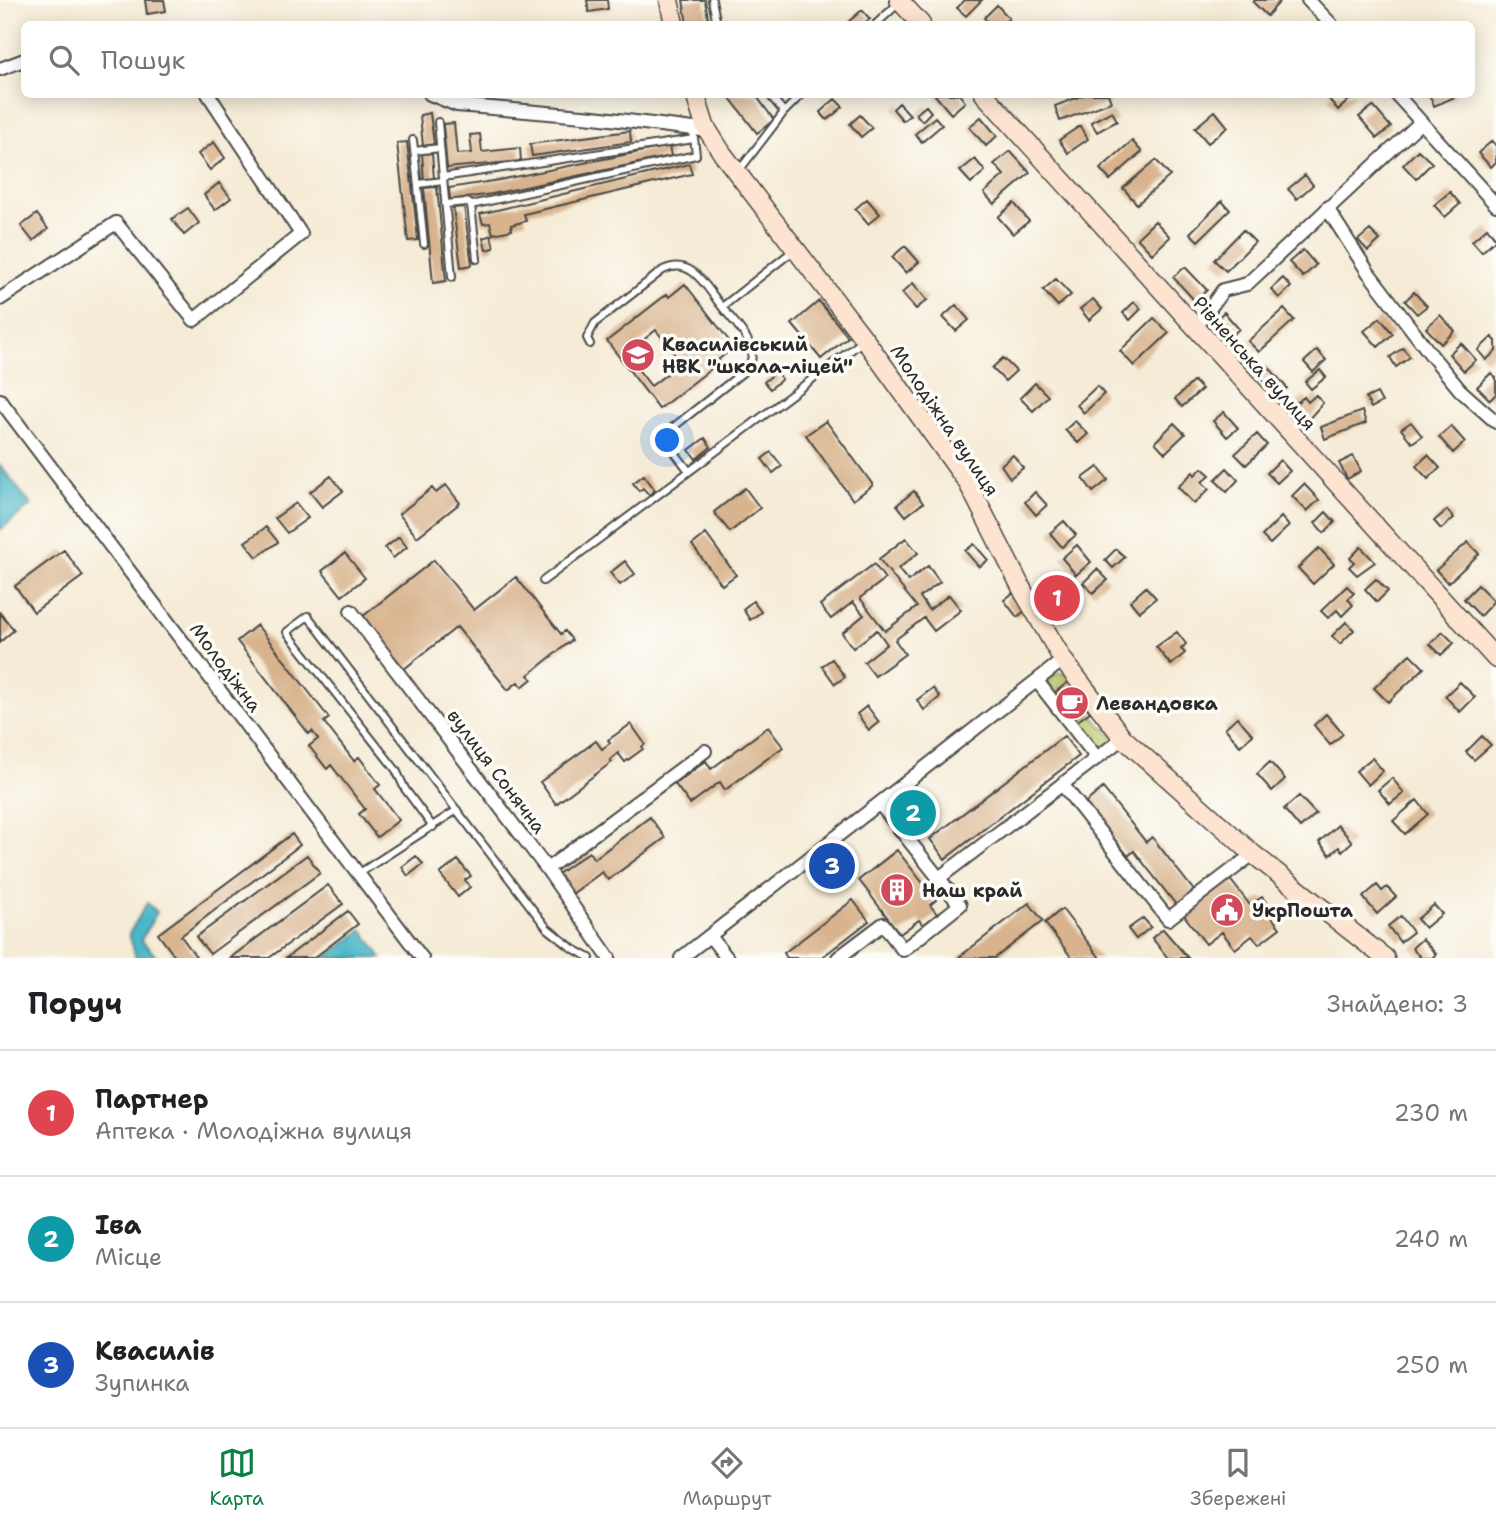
<!DOCTYPE html>
<html lang="uk">
<meta charset="utf-8">
<style>
body{margin:0;font-family:"Shantell Sans",sans-serif;background:#f2f2f2;color:#202124}
.you{position:absolute;left:668px;top:441px;width:24px;height:24px;margin:-18px;border:5px solid #fff;border-radius:50%;background:#1a73e8;box-shadow:0 0 0 10px #1a73e833}
.badge{display:grid;place-items:center;width:46px;height:46px;border-radius:50%;background:#0b8043;color:#fff;font-size:23px;font-weight:700}
.pin{position:absolute;translate:-50% -50%;border:4px solid #fff;box-shadow:0 2px 7px #0006}
.list{margin:0;padding:0;list-style:none}
h2{display:flex;justify-content:space-between;align-items:center;height:91px;margin:0;padding:0 28px;font-size:30px}
h2 small{font-size:23px;font-weight:400;color:#757577}
.list li{display:grid;grid-template-columns:46px 1fr auto;gap:21px;align-items:center;box-sizing:border-box;height:126px;padding:0 28px;border-top:2px solid #e0e0e0}
.list b{display:block;font-size:26px;white-space:nowrap}
.list p{margin:0;font-size:23px;white-space:nowrap;color:#757577}
.list em{font-size:23px;font-style:normal;color:#757577}
.icon{flex:none;width:38px;height:38px;fill:none;stroke:currentColor;stroke-width:2;stroke-linecap:round;stroke-linejoin:round}
.map{position:relative;flex:none;width:1496px;height:958px;overflow:hidden}
.search{position:absolute;background:#fff;box-shadow:0 4px 18px #0003;left:21px;right:21px;top:21px;height:77px;display:flex;align-items:center;gap:18px;box-sizing:border-box;padding:0 24px;border-radius:10px;color:#757577;font-size:26px}
.sheet{height:469px;background:#fff}
nav{display:flex;justify-content:space-around;align-items:center;box-sizing:border-box;height:98px;border-top:2px solid #e0e0e0;background:#fff;font-size:19px;color:#757577}
nav a{display:grid;justify-items:center;gap:4px}
nav .on{color:#0b8043}
.map>svg:first-child{display:block}
.green{fill:#b8c567;stroke:#727849;stroke-width:2}
.water{fill:#4cb8c9;stroke:#3c727a;stroke-width:2}
.building{fill:#d8b38d;fill-rule:evenodd}
.lines{fill:none;stroke-linecap:round;stroke-linejoin:round}
.lane-casing{stroke:#494845;stroke-width:10}
.street-casing{stroke:#494845;stroke-width:16}
.secondary-casing{stroke:#494845;stroke-width:21}
.lane{stroke:#fff;stroke-width:6}
.street{stroke:#fff;stroke-width:12}
.secondary{stroke:#fde4d1;stroke-width:18}
.labels{text-anchor:middle;stroke-width:7;stroke-linejoin:round;paint-order:stroke}
.poi-label{font-size:19px;font-weight:bold;fill:#2b2b2b;stroke:#fdfcf7;text-anchor:start}
.street-label{font-size:19px;fill:#2b2b2b;stroke:#fdfcf7}
</style>
<div class="map">
<svg width="1496" height="958" viewBox="0 0 1496 958">
<rect width="100%" height="100%" fill="#fdfcf7"/>
<filter id="ink" filterUnits="userSpaceOnUse"><feTurbulence type="fractalNoise" baseFrequency=".0143" numOctaves="2"/><feDisplacementMap in="SourceGraphic" scale="14" xChannelSelector="R" yChannelSelector="G"/><feConvolveMatrix kernelMatrix="1 2 1 2 8 2 1 2 1" color-interpolation-filters="sRGB"/></filter>
<filter id="wash" filterUnits="userSpaceOnUse"><feTurbulence type="fractalNoise" baseFrequency=".00686" numOctaves="4" result="noise"/><feDisplacementMap in="SourceGraphic" scale="28" xChannelSelector="R" yChannelSelector="G"/><feGaussianBlur stdDeviation="1.57" result="paint"/><feColorMatrix in="noise" values="0 0 0 0 0 0 0 0 0 0 0 0 0 0 0 0 0 1.4 0 .05"/><feComposite in="paint" operator="in"/></filter>
<g filter="url(#wash)">
<rect width="100%" height="100%" fill="#f5ebd6"/>
<!-- green -->
<path class="green" d="M1056 673H1063L1071 680 1053 694 1048 684 1051 678Z
M1090 712 1102 728H1107L1113 736 1111 742 1102 748 1095 747 1076 722Z"/>
<!-- water -->
<path class="water" d="M0 465 31 505 0 530Z
M147 903 157 912 141 940 158 958H136L129 934Z
M363 930 382 958H325Z"/>
<g id="blocks">
<!-- building -->
<path class="building" d="M145 0H164L166 11 147 14Z
M587 0H607L608 9 589 12Z
M683 0H705L709 24H687Z
M965 0H982L966 16 957 8Z
M1255 0H1279L1280 1 1267 16 1253 2Z
M997 5 1009 18 1003 24H991L984 18Z
M862 10 870 19 863 24H849L847 23Z
M727 94H755L774 120 757 133Z
M934 94H959L965 102 951 114Z
M1086 94H1108L1111 102 1060 121 1055 106Z
M1332 94H1356L1338 110 1328 98Z
M1429 94H1454L1455 97 1434 106Z
M835 99 843 107 827 120 820 112Z
M899 103 910 115 903 121 893 109Z
M926 106 931 112 922 121 916 114Z
M1373 106 1391 127 1377 138 1359 117Z
M1112 111 1117 121 1097 132 1091 122Z
M1215 111 1228 127 1208 143 1195 128Z
M430 113 434 144 423 146 420 115Z
M860 115 872 128 861 137 850 124Z
M935 117 942 125 922 142 915 134Z
M981 117 997 136 986 146 969 127Z
M454 123 457 154 472 153 470 135 480 134 482 152 520 148 521 161 447 168 443 124Z
M1080 126 1088 139 1068 153 1059 140Z
M630 131 631 142 532 156 530 144Z
M1132 141 1142 152 1110 180 1100 169Z
M1492 141 1496 146V162L1491 167 1478 153Z
M214 142 225 158 210 170 198 154Z
M407 142 418 240 408 241 397 143Z
M669 146 671 156 492 194 450 200 449 188 499 180Z
M1418 150 1432 163 1416 179 1403 165Z
M1010 151 1030 173 994 204 984 193 1004 175 994 164Z
M432 153 434 179 424 180 422 154Z
M975 159 985 171 971 183 960 171Z
M1156 160 1170 176 1137 204 1123 188Z
M689 164 692 174 524 214 526 221 511 225 512 230 493 234 490 223 483 224 480 214Z
M1305 175 1313 185 1297 199 1288 189Z
M219 183 231 198 215 210 204 195Z
M437 187 446 281 433 283 424 188Z
M1450 192 1460 204 1445 217 1434 205Z
M867 199 880 214 868 224 855 209Z
M1222 201 1230 210 1198 241 1190 233Z
M1014 203 1029 221 1013 234 998 217Z
M464 207 472 265 461 267 453 208Z
M188 208 199 223 184 235 172 219Z
M37 214 48 229 33 241 21 226Z
M1155 221 1170 237 1152 254 1137 238Z
M1487 228 1496 239 1482 252 1472 241Z
M1243 230 1255 242 1226 271 1214 260Z
M1370 230 1380 240 1368 251 1358 240Z
M491 235 494 248 486 250 483 238Z
M905 246 919 262 906 273 892 257Z
M1303 250 1316 265 1303 277 1289 262Z
M1185 267 1207 290 1195 301 1173 277Z
M1283 278 1291 287 1279 298 1271 289Z
M1056 279 1071 295 1058 306 1043 290Z
M913 283 927 300 916 309 902 293Z
M685 284 734 347 718 360 720 362 659 409 607 341 667 294 669 297ZM656 330 681 363 651 386 626 354Z
M1414 292 1427 306 1417 314 1405 301Z
M1093 299 1102 309 1089 320 1080 309Z
M819 301 848 337 821 359 792 324Z
M1134 302 1141 309 1130 320 1123 313Z
M956 305 969 320 956 331 943 317Z
M1284 309 1294 320 1259 352 1248 341Z
M1224 312 1239 329 1228 339 1213 322Z
M1440 315 1455 331 1441 344 1426 328Z
M1154 318 1169 333 1134 366 1120 351Z
M1380 318 1393 334 1378 347 1364 331Z
M1492 337 1496 341V351L1486 360 1478 350Z
M1461 343 1476 360 1464 371 1449 354Z
M1403 348 1410 357 1396 367 1390 357Z
M1317 350 1326 360 1313 372 1304 362Z
M1003 358 1016 371 1005 381 992 368Z
M1267 365 1287 388 1277 396 1257 374Z
M1320 370 1326 377 1311 389 1305 382Z
M776 372 782 379 770 389 764 382Z
M1491 373 1496 378V394L1490 400 1477 387Z
M1194 381 1202 389 1182 407 1175 399Z
M1035 383 1048 396 1033 411 1020 398Z
M1097 386 1104 394 1084 413 1077 405Z
M1377 393 1382 402 1371 408 1366 398Z
M1316 395 1323 403 1307 421 1293 406 1304 397 1308 402Z
M1362 411 1366 423 1325 439 1321 427Z
M1224 412 1238 428 1227 437 1213 421Z
M826 421 873 485 853 500 806 435Z
M1075 421 1088 434 1078 443 1065 430Z
M1411 422 1422 436 1412 443 1401 429Z
M1174 423 1185 434 1165 453 1155 442Z
M1451 426 1465 442 1453 453 1439 437Z
M1257 434 1267 445 1246 465 1235 454Z
M705 438 711 447 696 459 689 450Z
M771 452 782 466 773 473 762 459Z
M1013 455 1023 468 1010 478 1001 465Z
M1428 455 1440 468 1428 479 1416 466Z
M1353 456 1361 471 1347 479 1339 463Z
M1280 460 1290 471 1277 483 1267 473Z
M1098 467 1108 480 1093 492 1083 478Z
M1202 468 1210 475 1202 482 1209 489 1194 504 1178 487 1193 472 1195 475Z
M1227 468 1238 480 1227 492 1215 480Z
M644 475 655 490 649 495 643 488 639 491 633 483Z
M331 476 343 491 322 507 310 492Z
M1304 484 1319 500 1307 511 1292 496Z
M446 485 460 503 417 537 399 514 432 488 436 493Z
M745 488 760 508 730 532 714 512Z
M914 491 923 503 906 516 897 505Z
M1035 492 1047 505 1036 515 1025 502Z
M296 503 308 518 287 533 275 518Z
M1447 510 1454 518 1441 529 1434 521Z
M1326 512 1335 522 1324 533 1315 523Z
M1281 517 1289 526 1270 544 1262 536Z
M1064 521 1076 535 1062 547 1050 533Z
M266 527 278 542 257 557 245 542Z
M706 534 736 575 722 585 692 545Z
M399 537 407 547 393 558 385 548Z
M906 538 918 553 898 569 908 581 928 566 940 582 920 597 929 610 949 595 961 610 934 631 924 618 895 640 905 654 875 676 864 662 887 644 877 630 853 648 842 633 864 615 853 602 831 619 820 605 874 564 885 579 860 598 885 631 917 607 879 559Z
M1468 542 1479 554 1448 583 1436 570Z
M974 544 988 560 979 567 965 551Z
M1077 545 1091 562 1076 575 1062 558Z
M1361 547 1375 562 1357 575 1349 567 1354 562 1350 558Z
M1319 548 1334 564 1313 584 1298 568Z
M1116 549 1125 557 1113 568 1105 560Z
M64 550 83 576 34 612 15 586Z
M345 553 365 578 342 596 322 571Z
M434 560 474 610 516 577 561 634 565 631 572 640 528 675 532 679 522 687 518 682 508 690 457 627 404 669 362 617Z
M625 561 635 574 620 585 610 573Z
M1097 569 1108 580 1093 593 1083 583Z
M1376 579 1388 591 1377 602 1365 589Z
M1478 585 1494 601 1480 616 1464 599Z
M1347 586 1354 593 1348 599 1353 605 1342 616 1337 610 1328 618 1321 611Z
M1146 587 1156 598 1139 612 1130 601Z
M1013 593 1026 610 1017 617 1004 600Z
M753 601 761 612 750 620 743 609Z
M0 613 14 630 0 642Z
M1346 622 1354 630 1340 644 1332 636Z
M257 625 329 718 324 722 354 761 359 757 380 785 375 789 399 820 377 837 359 814 365 809 331 765 327 769 309 746 318 739 312 731 309 734 237 641Z
M1177 632 1186 644 1181 649 1185 653 1171 665 1156 647Z
M1443 632 1454 643 1441 655 1430 644Z
M1410 654 1424 668 1388 702 1374 688Z
M832 659 845 677 835 684 822 666Z
M1071 680 1080 691 1076 694 1090 712 1076 722 1053 694Z
M1460 682 1475 697 1460 712 1445 696Z
M933 688 940 697 924 710 917 700Z
M867 706 879 722 869 730 857 714Z
M1326 714 1343 734 1330 745 1314 725Z
M1237 717 1253 735 1240 746 1225 728Z
M631 724 645 744 642 747 643 749 625 762 618 753 610 760 612 762 556 804 540 782 596 741 602 749 610 743 608 740Z
M768 727 783 747 725 790 720 782 690 804 675 784 706 761 711 769Z
M1064 736 1079 756 945 859 930 839Z
M1482 736 1491 745 1474 760 1466 752Z
M1372 758 1383 771 1368 785 1356 771Z
M1270 762 1285 779 1272 791 1257 774Z
M1392 778 1404 793 1390 804 1378 790Z
M1103 788 1146 842 1152 837 1195 892 1177 906 1134 851 1128 856 1085 803Z
M1299 796 1316 814 1300 828 1284 809Z
M915 797 929 815 911 829 897 811Z
M1417 800 1428 814 1405 834 1393 821Z
M650 817 665 838 608 880 602 872 572 894 558 874 589 852 594 859Z
M1338 825 1352 842 1342 851 1339 847 1330 855 1319 842Z
M292 834 300 845 181 936 197 958H176L158 934Z
M897 850 936 900 930 905 937 914 923 925 919 920 900 934 859 880Z
M307 855 320 873 210 954 196 937Z
M416 856 423 864 408 876 402 867Z
M458 860 471 876 465 880 470 887 458 897 440 874Z
M1229 878 1250 905 1262 897 1267 903 1263 906 1280 928 1259 944 1252 936 1235 949 1222 932 1206 944 1183 914Z
M328 885 343 904 269 958H230Z
M1377 885 1382 891 1387 887 1396 897 1377 914 1363 897Z
M853 900 869 921 821 958H787L784 953Z
M1029 903 1043 921 995 958H958Z
M1434 905 1442 914 1425 928 1417 919Z
M1062 909 1100 958H1072L1045 923Z
M348 911 358 924 314 958H286Z
M1401 916 1413 932 1400 942 1388 926Z
M1143 918 1151 927 1136 939 1128 929Z
M1163 929 1188 958H1168L1152 938Z
M1422 939 1436 954 1432 958H1421L1412 948Z"/>
</g>
</g>
<g filter="url(#ink)">
<use href="#blocks" fill-opacity="0" stroke="#494845" stroke-width="2"/>
<g class="lines">
<!-- lane casing -->
<g class="lane-casing">
<path id="lane" d="M712 0 717 24
M876 24 900 2
M769 94 784 112
M438 122 452 277
M413 140 424 244
M414 151 440 148
M738 172 784 112 802 94
M443 177 694 139
M418 184 443 181
M445 204 467 202 471 205
M477 259 471 205 696 155 693 129
M590 344 587 338 595 323 663 270C692 256 706 287 722 307
M689 471 662 436 747 369C763 347 735 324 722 307L794 250
M543 581 863 341
M433 827 405 789 396 770 287 632 308 616 547 928 572 948 590 958
M358 874 457 810"/>
</g>
<!-- street casing -->
<g class="street-casing">
<path id="street" d="M1308 0 1331 24
M0 69 24 60
M430 94 457 105 594 117 710 131
M1396 94 1496 205
M1327 208 1368 272 1432 356 1460 390 1496 422
M0 299 116 223 194 320 301 234 208 94
M1195 329 1223 290 1247 284 1421 122
M0 400 422 958
M351 611 547 869 609 958
M1037 681 1097 758
M1062 784 1168 919 1253 854
M547 869 705 751
M939 878 1123 738
M710 936 727 958
M681 958 1063 660
M838 958 883 924 903 950 960 905 880 804"/>
</g>
<!-- secondary casing -->
<g class="secondary-casing">
<path id="secondary" d="M669 0 674 24
M899 0 921 24
M695 94 705 126 722 153 865 340 968 483 1024 593 1063 660 1123 738 1253 854 1385 958
M984 94 1496 659"/>
</g>
<!-- lane -->
<use href="#lane" class="lane"/>
<!-- street -->
<use href="#street" class="street"/>
<!-- secondary -->
<use href="#secondary" class="secondary"/>
</g>
</g>
<!-- icons -->
<defs>
<g id="school-disc" transform="scale(1.75)"><circle r="9.5" fill="#d1495b" stroke="#fdfcf7"/><path d="M0-5L7-2L0 1L-7-2ZM-4 1L0 2.5L4 1V4Q0 6-4 4Z" fill="#fff"/></g>
<g id="cafe-disc" transform="scale(1.75)"><circle r="9.5" fill="#d1495b" stroke="#fdfcf7"/><path d="M-5.5-4.5H6V0H3Q3 3.5 0 3.5H-2.5Q-5.5 3.5-5.5 0ZM3-3.2v2h1.7v-2ZM-6 4.5H4V6H-6Z" fill="#fff"/></g>
<g id="building-disc" transform="scale(1.75)"><circle r="9.5" fill="#d1495b" stroke="#fdfcf7"/><path d="M-4-6H4V6H1V3H-1V6H-4ZM-2.5-4.3h1.7v1.8h-1.7ZM.8-4.3h1.7v1.8H.8ZM-2.5-1h1.7V.8h-1.7ZM.8-1h1.7V.8H.8Z" fill="#fff"/></g>
<g id="civic-disc" transform="scale(1.75)"><circle r="9.5" fill="#d1495b" stroke="#fdfcf7"/><path d="M-.6-6.5H3V-4.5H.6V-3L4-1V1h2V6H-6V1h2V-1L-.6-3ZM-1.2 2.5V6h2.4V2.5Z" fill="#fff"/></g>
</defs>
<g fill-rule="evenodd">
<use href="#school-disc" x="638" y="355"/>
<use href="#cafe-disc" x="1072" y="703"/>
<use href="#building-disc" x="897" y="890"/>
<use href="#civic-disc" x="1227" y="910"/>
</g>
<g class="labels">
<!-- poi labels -->
<g class="poi-label">
<text x="662" y="351">Квасилівський<tspan x="662" dy="22">НВК "школа-ліцей"</tspan></text>
<text x="1096" y="710">Левандовка</text>
<text x="922" y="897">Наш край</text>
<text x="1252" y="917">УкрПошта</text>
</g>
<!-- street labels -->
<g class="street-label">
<text transform="translate(1255 363) rotate(48)" y="7">Рівненська вулиця</text>
<text transform="translate(945 420) rotate(56)" y="7">Молодіжна вулиця</text>
<text transform="translate(226 667) rotate(53)" y="7">Молодіжна</text>
<text transform="translate(497 771) rotate(53)" y="7">вулиця Сонячна</text>
</g>
</g>
</svg>
<div class="you"></div>
<div class="pin badge" style="left:1057px;top:598px;background:#e0444e">1</div>
<div class="pin badge" style="left:913px;top:813px;background:#0f9aa8">2</div>
<div class="pin badge" style="left:832px;top:866px;background:#1a4fb4">3</div>
<div class="search"><svg class="icon" aria-label="search" viewBox="0 0 24 24"><circle cx="10" cy="10" r="6"/><path d="M15 15l6 6"/></svg>Пошук</div>
</div>
<section class="sheet">
<h2>Поруч<small>Знайдено: 3</small></h2>
<ul class="list">
<li><span class="badge" style="background:#e0444e">1</span><div><b>Партнер</b><p>Аптека · Молодіжна вулиця</p></div><em>230 m</em></li>
<li><span class="badge" style="background:#0f9aa8">2</span><div><b>Іва</b><p>Місце</p></div><em>240 m</em></li>
<li><span class="badge" style="background:#1a4fb4">3</span><div><b>Квасилів</b><p>Зупинка</p></div><em>250 m</em></li>
</ul>
</section>
<nav>
<a class="on"><svg class="icon" aria-label="map" viewBox="0 0 24 24"><path d="M3 6l6-2 6 2 6-2v14l-6 2-6-2-6 2zM9 4v14M15 6v14"/></svg>Карта</a>
<a><svg class="icon" aria-label="directions" viewBox="0 0 24 24"><path d="M12 3l9 9-9 9-9-9zM9 14v-3h6M13 9l2 2-2 2"/></svg>Маршрут</a>
<a><svg class="icon" aria-label="saved" viewBox="0 0 24 24"><path d="M7 4h10v16l-5-4-5 4z"/></svg>Збережені</a>
</nav>
